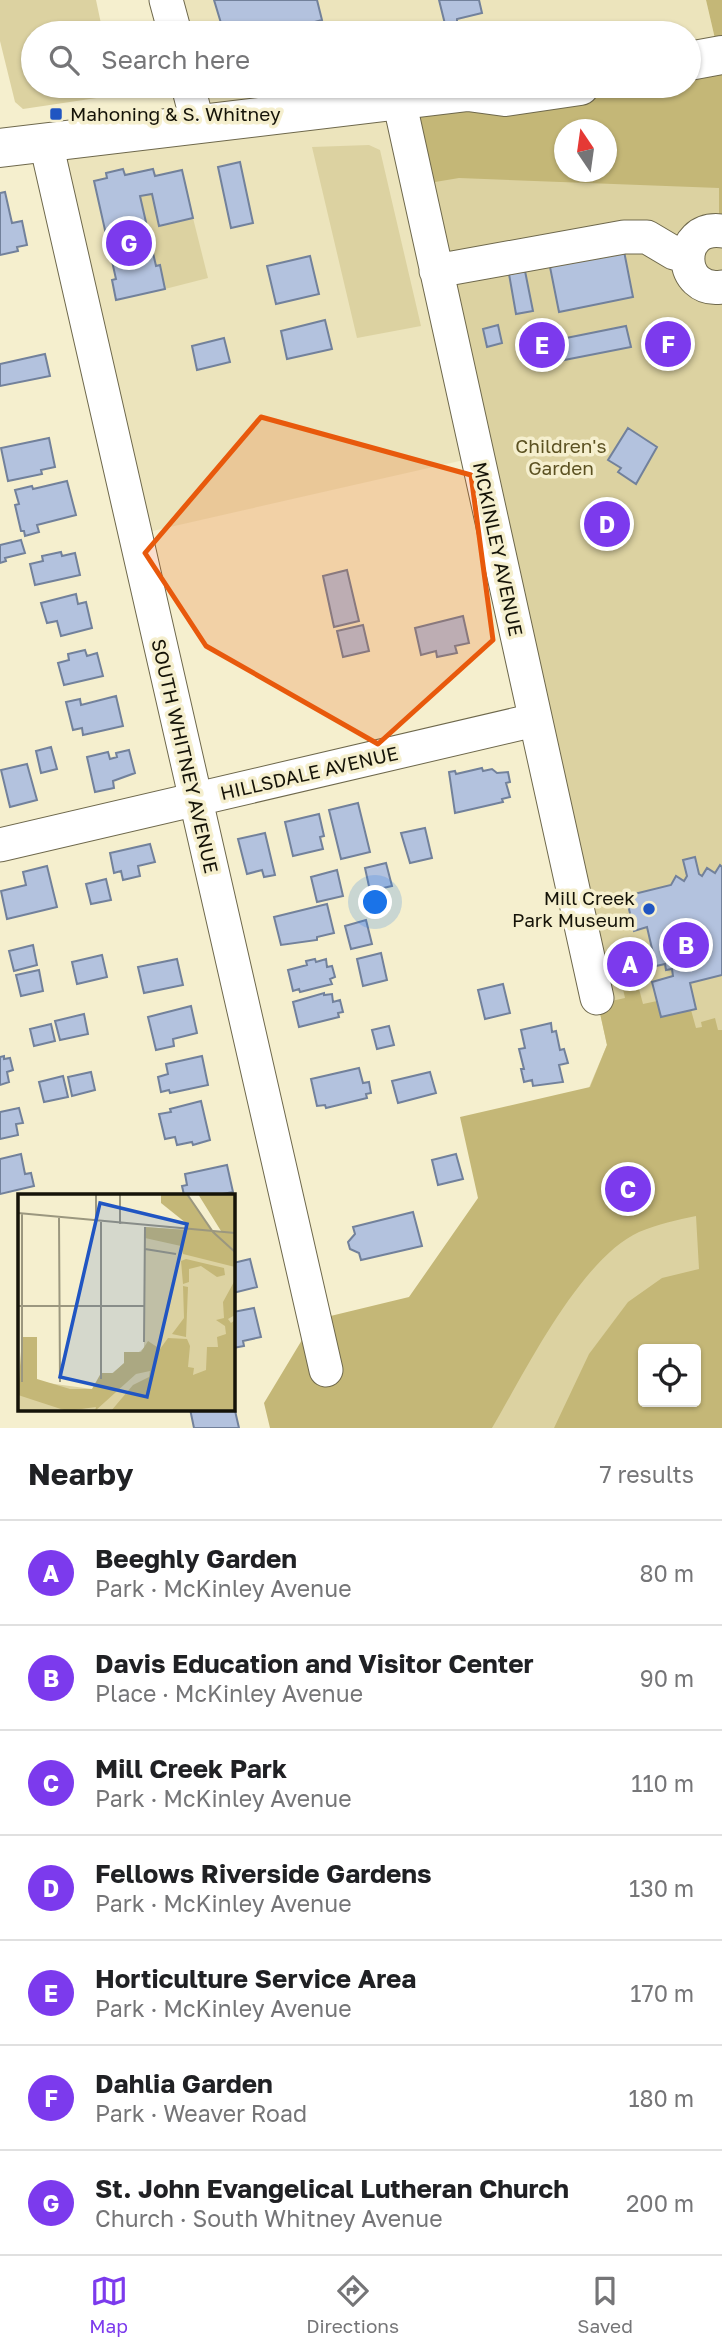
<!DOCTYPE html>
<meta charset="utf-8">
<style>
body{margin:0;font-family:"Golos Text",sans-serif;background:#f6f6f6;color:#202124}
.controls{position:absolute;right:21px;bottom:21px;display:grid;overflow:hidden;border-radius:7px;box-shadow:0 2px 5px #0004}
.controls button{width:63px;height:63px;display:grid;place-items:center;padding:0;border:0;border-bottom:2px solid #e0e0e0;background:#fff;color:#202124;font:35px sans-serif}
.compass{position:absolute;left:554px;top:119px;width:63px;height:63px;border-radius:50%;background:#fff;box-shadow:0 2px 5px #0004;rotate:347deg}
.you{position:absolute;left:376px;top:903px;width:24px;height:24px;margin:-18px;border:5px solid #fff;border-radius:50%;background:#1a73e8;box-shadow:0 0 0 10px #1a73e833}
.badge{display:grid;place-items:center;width:46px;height:46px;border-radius:50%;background:#7c3aed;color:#fff;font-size:23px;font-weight:700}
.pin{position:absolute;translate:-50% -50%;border:4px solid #fff;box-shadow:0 2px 7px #0006}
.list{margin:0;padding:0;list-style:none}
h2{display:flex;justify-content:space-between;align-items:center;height:91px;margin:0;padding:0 28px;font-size:30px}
h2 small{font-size:23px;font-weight:400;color:#757577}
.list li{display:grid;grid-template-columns:46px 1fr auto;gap:21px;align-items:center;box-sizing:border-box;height:105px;padding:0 28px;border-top:2px solid #e0e0e0}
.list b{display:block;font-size:26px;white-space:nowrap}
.list p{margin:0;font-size:23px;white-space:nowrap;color:#757577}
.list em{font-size:23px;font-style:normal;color:#757577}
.icon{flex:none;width:38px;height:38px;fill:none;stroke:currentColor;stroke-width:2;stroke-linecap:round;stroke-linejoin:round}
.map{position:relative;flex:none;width:722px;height:1428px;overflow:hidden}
.search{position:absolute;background:#fff;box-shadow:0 2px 5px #0004;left:21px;right:21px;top:21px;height:77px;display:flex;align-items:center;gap:18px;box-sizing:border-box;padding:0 24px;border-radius:38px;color:#757577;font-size:26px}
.sheet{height:826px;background:#fff}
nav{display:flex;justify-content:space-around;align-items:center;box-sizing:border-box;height:98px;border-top:2px solid #e0e0e0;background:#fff;font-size:19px;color:#757577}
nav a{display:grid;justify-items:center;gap:4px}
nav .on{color:#7c3aed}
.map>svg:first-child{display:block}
.built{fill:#ece4bc}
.green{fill:#dcd2a1;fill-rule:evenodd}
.forest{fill:#c4b777;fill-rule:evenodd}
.building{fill:#b3c2de;stroke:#72819b;stroke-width:2}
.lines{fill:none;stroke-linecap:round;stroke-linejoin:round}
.minor-casing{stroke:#6e684c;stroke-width:35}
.major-casing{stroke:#6e684c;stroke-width:40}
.minor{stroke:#fff;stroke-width:33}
.major{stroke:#fff;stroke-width:38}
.marked{fill:#e8590c;fill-opacity:0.2;stroke:#e8590c;stroke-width:5;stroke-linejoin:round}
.poi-dot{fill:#2055c2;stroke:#f5efce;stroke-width:2.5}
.labels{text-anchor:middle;stroke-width:7;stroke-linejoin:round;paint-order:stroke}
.poi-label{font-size:19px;fill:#151308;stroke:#f5efce;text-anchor:start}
.park-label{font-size:19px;fill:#5b5121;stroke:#f5efce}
.street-label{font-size:19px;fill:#151308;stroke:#f5efce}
.inset-road{fill:none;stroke:#9b977f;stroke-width:2}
.view{fill:#2055c2;fill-opacity:0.15;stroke:#2055c2;stroke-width:3.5}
.inset-edge{fill:none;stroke:#151308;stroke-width:3.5}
</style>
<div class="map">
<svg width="722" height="1428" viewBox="0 0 722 1428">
<rect width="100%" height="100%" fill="#f5efce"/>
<!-- built -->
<path class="built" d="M166 0H706L719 56 689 61V33H175Z
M188 86H580L505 97 477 457 135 535 46 143 197 125Z"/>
<!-- green -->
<path class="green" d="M0 0H96L103 33H33V86H116L110 96 23 109 15 102 0 41Z
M722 55V1428H330L569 1135 607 1045 399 100 689 86ZM564 130H606V172H564ZM643 1349H696V1402H643Z
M369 145 380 150 421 326 357 338 312 147Z
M152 194 160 226 193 218 208 278 165 289 156 266 140 196Z"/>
<!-- forest -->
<path class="forest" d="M706 0H722V231L719 230V188L459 178 417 185 399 100 580 86H689V61L719 56ZM564 130H606V172H564Z
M638 985 643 1004 657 1001 661 1017 691 1010 696 1028 702 1027 701 1022 715 1018 718 1030H722V1428H554L589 1354 628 1302 662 1278 699 1269 696 1216C677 1220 658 1224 639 1232 580 1259 525 1372 492 1428H270L264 1403 314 1320 409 1297 478 1198 460 1117 590 1087 607 1045 598 1004 625 998 623 989ZM643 1349H696V1402H643Z"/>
<!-- building -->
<path class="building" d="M214 0H317L322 20 311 23 312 28 288 33H224Z
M439 0H479L482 13 457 19V22L445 24Z
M240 162 253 223 231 228 218 167Z
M123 169 125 175 153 169 155 176 182 170 193 218 159 226 152 194 140 196 156 266 160 265 165 289 116 300 112 280 116 279 94 181 107 178 106 173Z
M5 192 12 223 22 221 27 245 17 247 18 251 0 255V193Z
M623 246 633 297 559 312 550 267Z
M310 256 319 294 276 304 267 266Z
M525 271 533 311 516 314 509 274Z
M325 320 332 349 287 359 281 331Z
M498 325 502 343 487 347 483 329Z
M626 326 631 347 554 362 551 341Z
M224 338 230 362 197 370 192 346Z
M45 354 50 376 0 386V364Z
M628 428 657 447 636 484 618 472 621 468 608 460Z
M49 438 55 467 41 470 42 474 8 481 1 448Z
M67 481 76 515 37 525 39 532 25 536 24 531H21L15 505 19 504 15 490 32 486 33 489Z
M21 540 25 553 5 558 6 561 0 563V545Z
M61 552 62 556 75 553 80 575 35 585 30 564 43 561 42 556Z
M347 570 359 621 334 627 323 576Z
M76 594 78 604 86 602 92 628 61 636 57 621 47 623 41 603Z
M463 616 469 643 455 646 457 653 437 657 436 651 421 655 415 628Z
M363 625 369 651 343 657 337 631Z
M85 650 87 656 97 653 103 676 64 685 58 663 69 660 68 654Z
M116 696 123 726 83 735 82 728 73 730 66 702 80 699 81 705Z
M51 747 57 769 41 773 36 751Z
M129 750 135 773 113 781 114 788 95 792 87 757 108 752 110 759 117 757 116 753Z
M27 764 37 800 10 807 1 770Z
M482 768 483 771 492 769 497 773 508 772 510 782 506 783 510 797 502 799 503 802 455 813 449 772 455 771 456 774Z
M358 803 370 852 341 859 329 810Z
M319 814 324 836 320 837 323 849 293 856 285 822Z
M425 828 432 858 410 863 401 833Z
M265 833 275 875 264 877 262 870 247 874 238 839Z
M150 844 155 862 138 866 140 876 123 880 121 871 114 873 110 853Z
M695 857 699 874 702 876 707 868 715 873 720 865 722 867V975L690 983 696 1009 661 1017 652 982 673 976 672 969 666 970 665 964 656 966 647 927 634 931 626 896 671 885 676 876 684 881 687 876 683 860Z
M386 863 392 886 370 891 365 868Z
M47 866 57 907 7 919 1 891 26 885 23 872Z
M337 870 343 896 317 902 311 877Z
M106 879 111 900 91 904 86 884Z
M327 904 334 933 317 937V940L281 945 274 917Z
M366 920 372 944 351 949 345 926Z
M33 945 37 965 14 971 9 951Z
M381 953 387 980 363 986 357 959Z
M102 955 107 977 77 984 72 962Z
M177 959 183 985 144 993 138 967Z
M315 959 316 962 326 959 327 967 332 966 335 977 330 979 332 984 300 992 299 989 293 991 288 970 307 965 306 961Z
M39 970 43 991 21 996 16 975Z
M503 984 510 1013 485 1019 478 990Z
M324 993V995L332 994 333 1002 340 1000 343 1012 338 1013 339 1017 299 1027 293 1002Z
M191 1006 197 1033 173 1039 174 1046 156 1050 148 1017Z
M84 1014 88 1034 60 1040 55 1021Z
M551 1023 552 1032 556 1031 560 1050 564 1049 568 1063 559 1065 563 1082 533 1086 532 1080 524 1082 521 1069H524L519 1049 525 1048 521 1030Z
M51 1024 55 1041 34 1046 30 1029Z
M389 1026 394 1045 377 1049 372 1030Z
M4 1056V1059L10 1058 13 1070 7 1072 9 1082 0 1085V1057Z
M202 1056 208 1085 170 1093 169 1090 161 1092 158 1077 168 1074 166 1064Z
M359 1068 363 1083 369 1082 371 1093 366 1094 367 1098 326 1108 325 1105 317 1106 311 1079Z
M91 1072 95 1090 72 1096 68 1077Z
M430 1072 436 1093 398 1103 392 1081Z
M63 1076 68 1097 44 1102 39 1082Z
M201 1101 210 1140 193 1145 192 1142 177 1145 175 1137 165 1139 159 1114 171 1112 170 1109Z
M19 1108 23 1123 16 1124 18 1135 0 1139V1112Z
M21 1154 25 1174 31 1173 34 1186 0 1194V1159Z
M456 1154 463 1179 438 1185 432 1160Z
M227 1165 233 1192 217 1195H184L182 1186 187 1185 185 1174Z
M413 1212 422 1246 361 1260 359 1253 350 1249 348 1242 355 1234 353 1227Z
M250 1259 257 1287 233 1293V1263Z
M254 1308 261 1337 243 1341 244 1346 233 1348V1312Z
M233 1402 239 1428H194L190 1409H233Z"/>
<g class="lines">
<!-- minor casing -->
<g class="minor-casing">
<path id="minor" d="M166 0 175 33
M188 86 198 125
M399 100 597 998
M46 143 326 1370
M722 231C675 225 678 294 722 287
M436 271 624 237H647L674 253 688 257
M0 845 535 720"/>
</g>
<!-- major casing -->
<g class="major-casing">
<path id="major" d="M689 61 722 55
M0 148 468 92 505 97 580 86"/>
</g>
<!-- minor -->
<use href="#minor" class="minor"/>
<!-- major -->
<use href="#major" class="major"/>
</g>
<!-- marked area -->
<path class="marked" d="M261 417 471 475 493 640 378 744 206 646 145 553Z"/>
<!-- markers -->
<g class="poi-dot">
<rect x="49" y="107" width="14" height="14" rx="3.5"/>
<circle cx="649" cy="909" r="7"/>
</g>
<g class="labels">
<!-- poi labels -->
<g class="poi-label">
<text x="70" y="121">Mahoning &amp; S. Whitney</text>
<text x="635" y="905" text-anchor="end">Mill Creek<tspan x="635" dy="22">Park Museum</tspan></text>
</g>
<!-- park labels -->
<g class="park-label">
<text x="561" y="453">Children's<tspan x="561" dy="22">Garden</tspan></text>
</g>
<!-- street labels -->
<g class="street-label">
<text transform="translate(498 549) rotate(78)" y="7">MCKINLEY AVENUE</text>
<text transform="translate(185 756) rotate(77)" y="7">SOUTH WHITNEY AVENUE</text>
<text transform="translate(309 773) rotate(-13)" y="7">HILLSDALE AVENUE</text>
</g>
</g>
<!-- overview -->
<g transform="translate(18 1194)">
<rect width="217" height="217" fill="#f5efce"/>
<path d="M217 13V217H0V185L74 195 126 154 127 33 204 38Z" fill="#dcd2a1"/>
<path d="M143 0H169L194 37H203L180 0H217V73L165 60 163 52 127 44V33L168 36V29L143 9ZM168 65 206 74 207 81 199 83 183 72 171 75V88L165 90 163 67ZM217 86V121L210 125 213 129 217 126V217H93L115 191 131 183 132 177 118 180 77 217 78 213 49 217 0 201 4 143H19V185L52 195H74L83 179H95L106 169V158H123L130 147 142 155 150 144 169 145 172 152 170 173 176 174 175 181 188 176 189 153H200L199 143 208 140 207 132 198 126 206 124 205 108ZM165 92 170 93 168 143 154 140 166 124Z" fill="#c4b777"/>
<path class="inset-road" d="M78 0V27M102 0V30M169 0 195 38 217 58M0 19 217 39M4 20V188M41 24 42 188M127 55 158 60M0 112H127M126 148 127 33M83 185V28"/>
<path class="view" d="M82 9 169 30 129 203 42 183Z"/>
<rect width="217" height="217" class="inset-edge"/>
</g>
</svg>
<div class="controls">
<button><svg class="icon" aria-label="locate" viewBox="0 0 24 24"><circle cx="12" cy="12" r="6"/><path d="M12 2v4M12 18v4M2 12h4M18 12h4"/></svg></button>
</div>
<svg class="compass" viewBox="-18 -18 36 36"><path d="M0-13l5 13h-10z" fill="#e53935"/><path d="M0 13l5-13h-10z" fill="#757577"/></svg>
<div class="you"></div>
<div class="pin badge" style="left:630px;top:964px">A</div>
<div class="pin badge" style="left:686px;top:945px">B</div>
<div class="pin badge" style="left:628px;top:1189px">C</div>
<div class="pin badge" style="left:607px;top:524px">D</div>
<div class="pin badge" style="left:542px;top:345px">E</div>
<div class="pin badge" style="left:668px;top:344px">F</div>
<div class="pin badge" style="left:129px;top:243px">G</div>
<div class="search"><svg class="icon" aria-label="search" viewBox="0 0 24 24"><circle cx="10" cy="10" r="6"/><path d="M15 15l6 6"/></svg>Search here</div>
</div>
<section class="sheet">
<h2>Nearby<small>7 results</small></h2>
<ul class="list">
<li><span class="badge">A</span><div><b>Beeghly Garden</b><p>Park · McKinley Avenue</p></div><em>80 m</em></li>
<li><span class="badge">B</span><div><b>Davis Education and Visitor Center</b><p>Place · McKinley Avenue</p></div><em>90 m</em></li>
<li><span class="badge">C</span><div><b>Mill Creek Park</b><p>Park · McKinley Avenue</p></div><em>110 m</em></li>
<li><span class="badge">D</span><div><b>Fellows Riverside Gardens</b><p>Park · McKinley Avenue</p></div><em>130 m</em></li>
<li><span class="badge">E</span><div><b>Horticulture Service Area</b><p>Park · McKinley Avenue</p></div><em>170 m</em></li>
<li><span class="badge">F</span><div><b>Dahlia Garden</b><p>Park · Weaver Road</p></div><em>180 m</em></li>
<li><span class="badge">G</span><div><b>St. John Evangelical Lutheran Church</b><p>Church · South Whitney Avenue</p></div><em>200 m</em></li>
</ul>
</section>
<nav>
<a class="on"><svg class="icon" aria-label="map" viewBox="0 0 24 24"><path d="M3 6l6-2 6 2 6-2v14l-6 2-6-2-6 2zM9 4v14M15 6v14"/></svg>Map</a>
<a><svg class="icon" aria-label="directions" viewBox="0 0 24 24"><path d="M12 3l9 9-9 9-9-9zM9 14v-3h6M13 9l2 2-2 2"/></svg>Directions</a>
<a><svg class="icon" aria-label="saved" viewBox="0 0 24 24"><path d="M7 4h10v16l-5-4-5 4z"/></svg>Saved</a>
</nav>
